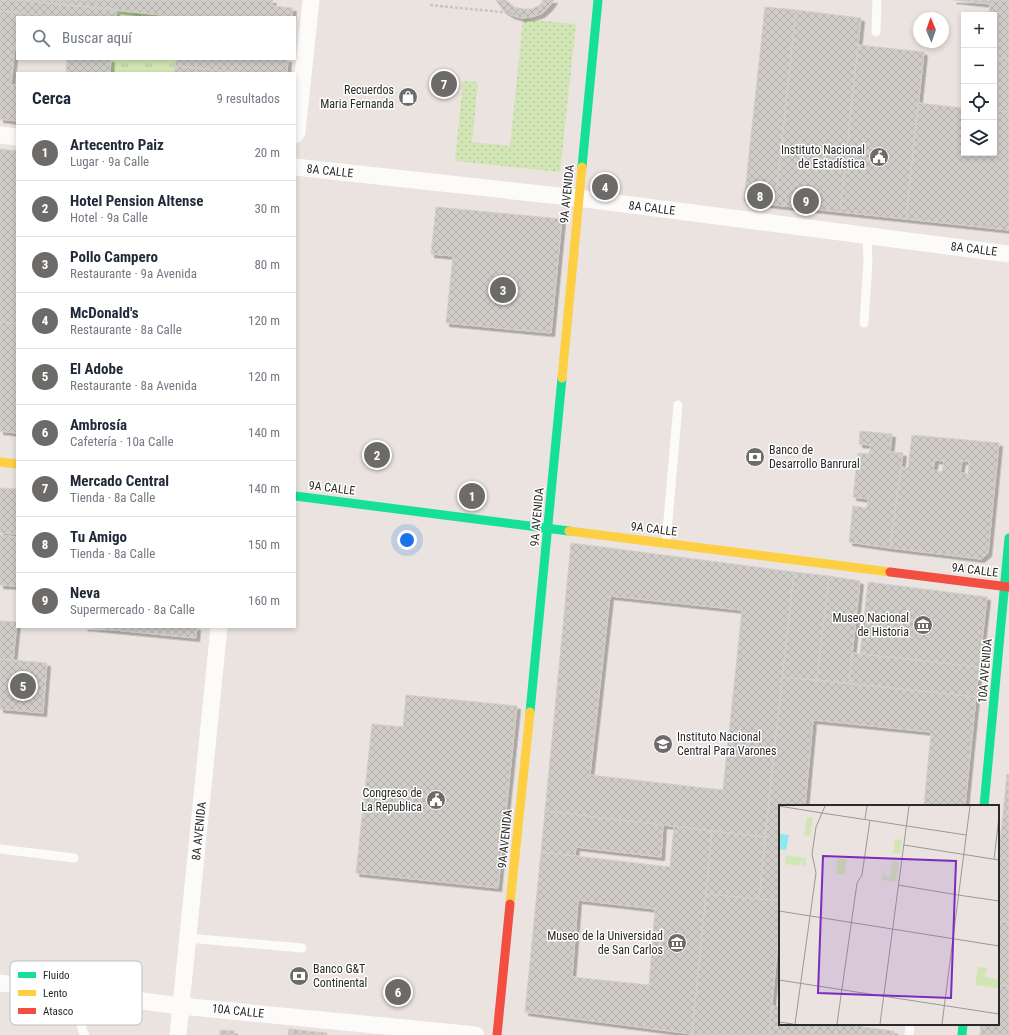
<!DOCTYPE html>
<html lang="es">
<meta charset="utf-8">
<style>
body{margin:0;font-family:"Roboto Condensed",sans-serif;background:#f6f6f7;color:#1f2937}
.controls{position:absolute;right:12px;top:12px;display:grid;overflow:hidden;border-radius:0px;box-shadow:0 2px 6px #0003}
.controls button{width:36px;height:36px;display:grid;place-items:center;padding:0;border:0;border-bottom:1px solid #e0e1e3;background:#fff;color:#1f2937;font:20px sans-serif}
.compass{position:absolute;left:913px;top:12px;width:36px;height:36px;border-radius:50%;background:#fff;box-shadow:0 2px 6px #0003;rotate:358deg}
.you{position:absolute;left:407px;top:540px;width:14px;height:14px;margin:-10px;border:3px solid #fff;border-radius:50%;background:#1a73e8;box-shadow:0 0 0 6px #1a73e833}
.badge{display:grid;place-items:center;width:26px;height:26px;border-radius:50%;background:#6d6b69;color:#fff;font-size:13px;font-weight:700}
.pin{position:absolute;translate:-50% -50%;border:2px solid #fff;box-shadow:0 1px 4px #0006}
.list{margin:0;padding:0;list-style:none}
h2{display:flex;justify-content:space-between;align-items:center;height:52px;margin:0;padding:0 16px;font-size:17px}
h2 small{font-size:13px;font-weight:400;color:#747a83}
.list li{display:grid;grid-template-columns:26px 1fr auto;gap:12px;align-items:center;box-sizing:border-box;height:56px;padding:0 16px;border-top:1px solid #e0e1e3}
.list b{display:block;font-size:15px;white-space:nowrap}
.list p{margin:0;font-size:13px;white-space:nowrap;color:#747a83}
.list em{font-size:13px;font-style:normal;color:#747a83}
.icon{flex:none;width:22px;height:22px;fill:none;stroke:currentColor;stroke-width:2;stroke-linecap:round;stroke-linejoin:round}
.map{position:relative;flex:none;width:1009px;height:1035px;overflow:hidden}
.search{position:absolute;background:#fff;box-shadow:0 2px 6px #0003;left:16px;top:16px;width:280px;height:44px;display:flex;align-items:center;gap:10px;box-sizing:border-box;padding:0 14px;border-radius:0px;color:#747a83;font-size:15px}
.panel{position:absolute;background:#fff;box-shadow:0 2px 6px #0003;left:16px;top:72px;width:280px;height:556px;border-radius:0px}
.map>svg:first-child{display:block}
.park{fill:url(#park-tufts)}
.garden{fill:url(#garden-dots)}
.building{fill:url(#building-cross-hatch);stroke:#d4cfcb;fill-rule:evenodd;filter:url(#shadow)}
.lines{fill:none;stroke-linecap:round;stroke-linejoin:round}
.path{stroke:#c6c5c5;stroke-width:2.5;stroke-dasharray:3 2;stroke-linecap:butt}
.lane{stroke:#fcfbfa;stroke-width:9}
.street{stroke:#fcfbfa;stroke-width:17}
.fast{stroke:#16e098;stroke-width:9}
.slow{stroke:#ffcf43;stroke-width:9}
.jam{stroke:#f24e42;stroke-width:9}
.labels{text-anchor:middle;stroke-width:3;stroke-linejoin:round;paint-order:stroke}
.poi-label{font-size:12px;fill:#2a2a2a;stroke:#fff;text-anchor:end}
.street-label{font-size:12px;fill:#2a2a2a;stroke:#fff}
.inset-road{fill:none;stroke:#9d9997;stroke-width:1}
.view{fill:#7b2cbf;fill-opacity:0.15;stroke:#7b2cbf;stroke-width:2}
.inset-edge{fill:none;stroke:#2a2a2a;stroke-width:2}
.key{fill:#fff;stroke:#bfbfbf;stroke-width:1}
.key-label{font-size:11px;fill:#2a2a2a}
</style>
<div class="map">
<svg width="1009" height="1035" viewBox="0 0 1009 1035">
<defs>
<pattern id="park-tufts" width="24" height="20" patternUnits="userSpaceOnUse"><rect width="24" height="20" fill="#d2e6b5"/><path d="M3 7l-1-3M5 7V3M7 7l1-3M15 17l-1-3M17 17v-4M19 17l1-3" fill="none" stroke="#b4c59c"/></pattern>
<pattern id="garden-dots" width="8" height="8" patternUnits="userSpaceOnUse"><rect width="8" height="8" fill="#d2e6b5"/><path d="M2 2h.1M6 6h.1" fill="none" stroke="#b4c59c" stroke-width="1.8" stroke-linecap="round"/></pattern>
<pattern id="building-cross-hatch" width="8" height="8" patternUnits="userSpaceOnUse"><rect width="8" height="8" fill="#d0ccc8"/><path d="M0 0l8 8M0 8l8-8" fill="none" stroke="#b3afac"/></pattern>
<filter id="shadow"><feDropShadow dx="3.5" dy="3.5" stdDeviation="0" flood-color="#0004"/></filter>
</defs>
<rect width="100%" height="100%" fill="#eae3df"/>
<!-- park -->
<path class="park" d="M116 9 180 17H116Z
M111 59H176L174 73H110Z"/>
<!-- garden -->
<path class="garden" d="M523 19 576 24 560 172 455 161 463 81 478 82 472 142 510 146Z"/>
<!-- building -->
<path class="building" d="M0 0H16L116 9V17H65L0 11Z
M16 0H273L272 6 293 8 292 17H180Z
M496 0H506L514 7 523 9H532L540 5 543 0H554L548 8 541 14 531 17 521 18 511 15 503 10Z
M953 0H1009V59L994 57V15H989L990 4Z
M765 7 796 10 775 205 744 201Z
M796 10 861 18 840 212 775 205Z
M0 11 65 17H17V47H15L11 85H17V121L0 119Z
M858 45 924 52 906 219 840 212Z
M994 57 1009 59V112L994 111Z
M67 59H111L110 73H66Z
M176 59H288L287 73H248L175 66Z
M175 66 248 73H174Z
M918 103 964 108V153H994V111L1009 112V230L906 219Z
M0 149 17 151V324L0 322Z
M436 207 562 219 551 333 446 323 453 256 431 254Z
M0 322 17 324V433L0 431Z
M860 431 892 434 890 452 903 453 890 548 849 542 853 506 867 508 868 499 853 497 858 453 869 454 871 445 859 444Z
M912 435 999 443 988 553 981 559 890 548 901 467 908 468ZM935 460 944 461 942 472 933 470ZM962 461H969L968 474 960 473Z
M0 488 17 489V534L0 533Z
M0 535 17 537V586L0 585Z
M571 543 794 572 765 837 545 811ZM610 596 742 610 723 790 590 775Z
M794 572 829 576 817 680 782 677Z
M829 576 860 581 849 683 817 680Z
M868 582 987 597 979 667 860 654Z
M0 621 17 622 13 661 0 659Z
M84 627H197L196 638Z
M852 653 979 667 976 697 849 683Z
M0 659 47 663 43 713 0 709Z
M782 677 976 697 965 806H924L931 732 813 720 805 806H780V901L759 899Z
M406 695 517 706 498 888 356 873 372 724 403 727Z
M1007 774 1009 775V815L1003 814Z
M545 811 663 825 661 857 576 847 575 856 541 852Z
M1003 814 1009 815V859L998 858Z
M674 826 712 831 692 1034 525 1012 541 852 670 867ZM578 900 655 909 649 985 572 977Z
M712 831 765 837 759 899 706 894Z
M998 858 1009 859V922L998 921Z
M706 894 780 901V921L769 1035H705L692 1034Z
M998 921 1009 922V986L998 985Z
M998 985 1009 986V1035H980L981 1024H998Z
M771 1006 780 1007V1024H815L813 1035H769Z
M815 1024H836L835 1035H813Z
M836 1024H862L861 1035H835Z
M862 1027 894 1031V1035H861Z
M289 1029 327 1033V1035H288Z
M220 1030 234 1031V1035H220Z"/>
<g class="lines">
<!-- path -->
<path class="path" d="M430 5 522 14"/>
<!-- lane -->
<path class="lane" d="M876 32 877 0
M864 323 868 262 867 235
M666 543 678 405
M0 849 74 858
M188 938 302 948
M84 993C83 1003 78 1028 85 1035
M909 1035 910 1024"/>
<!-- street -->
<path class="street" d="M0 135 17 137
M295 135 297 132 311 0
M295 167 578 198 1009 254
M0 983 181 1006 476 1035
M178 1035 219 627"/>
<!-- fast -->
<path class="fast" d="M582 167 598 0
M295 496 569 531
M530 712 562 378
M984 806 1009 538
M962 1035 963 1024"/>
<!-- slow -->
<path class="slow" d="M562 378 582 167
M0 462 17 464
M569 531 890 572
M510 904 530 712"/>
<!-- jam -->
<path class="jam" d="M890 572 1009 587
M497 1035 510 904"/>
</g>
<!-- icons -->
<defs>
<g id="shop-disc" transform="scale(1)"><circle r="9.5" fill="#6d6b69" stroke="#fff"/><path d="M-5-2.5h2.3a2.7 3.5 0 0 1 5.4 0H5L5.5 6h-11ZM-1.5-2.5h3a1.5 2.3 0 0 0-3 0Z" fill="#fff"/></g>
<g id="civic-disc" transform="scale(1)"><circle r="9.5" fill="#6d6b69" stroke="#fff"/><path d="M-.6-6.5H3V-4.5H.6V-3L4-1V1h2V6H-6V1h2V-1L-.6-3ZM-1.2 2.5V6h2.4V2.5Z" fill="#fff"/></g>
<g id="bank-disc" transform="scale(1)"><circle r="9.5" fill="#6d6b69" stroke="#fff"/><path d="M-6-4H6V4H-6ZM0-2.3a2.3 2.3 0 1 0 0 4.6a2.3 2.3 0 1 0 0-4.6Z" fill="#fff"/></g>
<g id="museum-disc" transform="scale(1)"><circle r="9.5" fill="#6d6b69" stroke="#fff"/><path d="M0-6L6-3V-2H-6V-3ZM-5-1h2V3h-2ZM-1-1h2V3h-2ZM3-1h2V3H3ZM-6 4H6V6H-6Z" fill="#fff"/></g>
<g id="school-disc" transform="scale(1)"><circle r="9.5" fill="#6d6b69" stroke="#fff"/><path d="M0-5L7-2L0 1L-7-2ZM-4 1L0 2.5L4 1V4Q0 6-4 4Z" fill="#fff"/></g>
</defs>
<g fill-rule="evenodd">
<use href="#shop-disc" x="408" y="97"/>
<use href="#civic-disc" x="879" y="157"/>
<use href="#bank-disc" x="755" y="457"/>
<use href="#museum-disc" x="923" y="625"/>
<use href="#school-disc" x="663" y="744"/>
<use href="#civic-disc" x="436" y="800"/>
<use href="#museum-disc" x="677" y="943"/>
<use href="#bank-disc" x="299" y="976"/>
</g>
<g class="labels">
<!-- poi labels -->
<g class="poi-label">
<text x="394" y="94">Recuerdos<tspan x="394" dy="14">Maria Fernanda</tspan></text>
<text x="865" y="154">Instituto Nacional<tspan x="865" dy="14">de Estadística</tspan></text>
<text x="769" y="454" text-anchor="start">Banco de<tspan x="769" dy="14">Desarrollo Banrural</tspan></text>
<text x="909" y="622">Museo Nacional<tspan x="909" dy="14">de Historia</tspan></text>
<text x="677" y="741" text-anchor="start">Instituto Nacional<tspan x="677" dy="14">Central Para Varones</tspan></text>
<text x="422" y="797">Congreso de<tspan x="422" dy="14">La Republica</tspan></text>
<text x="663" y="940">Museo de la Universidad<tspan x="663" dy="14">de San Carlos</tspan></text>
<text x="313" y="973" text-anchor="start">Banco G&amp;T<tspan x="313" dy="14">Continental</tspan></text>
</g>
<!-- street labels -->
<g class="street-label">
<text transform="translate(330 171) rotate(6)" y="4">8A CALLE</text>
<text transform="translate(567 194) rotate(-84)" y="4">9A AVENIDA</text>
<text transform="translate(652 208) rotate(7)" y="4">8A CALLE</text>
<text transform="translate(974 249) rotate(7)" y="4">8A CALLE</text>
<text transform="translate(332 488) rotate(7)" y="4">9A CALLE</text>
<text transform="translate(537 517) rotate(-85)" y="4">9A AVENIDA</text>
<text transform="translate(654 529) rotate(7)" y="4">9A CALLE</text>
<text transform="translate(975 570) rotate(7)" y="4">9A CALLE</text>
<text transform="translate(985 671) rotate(-85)" y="4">10A AVENIDA</text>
<text transform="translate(199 831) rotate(-84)" y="4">8A AVENIDA</text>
<text transform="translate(505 839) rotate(-84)" y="4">9A AVENIDA</text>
<text transform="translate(238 1011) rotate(6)" y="4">10A CALLE</text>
</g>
</g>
<!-- overview -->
<g transform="translate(779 805)">
<rect width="220" height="220" fill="#eae3df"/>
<path d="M28 12 34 13 31 31 25 30ZM7 50 27 53 26 62 23 61 24 53 21 61 6 59Z" fill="#d2e6b5"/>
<path d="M59 53 68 54 65 70 57 69ZM199 162 208 163 206 172 220 174V183L196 180Z" fill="#d2e6b5"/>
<path d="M116 34 123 35 121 49 114 48ZM113 56 120 57 117 77 103 75 105 64 106 72 111 73Z" fill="#d2e6b5"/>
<path d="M1 29 10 30 7 45 0 44Z" fill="#8ce9f1"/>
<path class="inset-road" d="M0 1 43 8M43 8 187 30M86 14 88 1M125 40 220 55M215 54 220 12M119 80 179 90M179 90 220 96M0 106 220 141M0 175 220 209M0 217 14 219M16 219 37 68 33 49 37 22 46 1M58 219 78 78 83 70 91 15M101 219 130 1M163 219 191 1"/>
<path class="view" d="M44 51 177 56 172 193 39 188Z"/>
<rect width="220" height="220" class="inset-edge"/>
</g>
<!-- legend -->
<rect x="10" y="961" width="132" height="64" rx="6" class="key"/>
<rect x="18" y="972" width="18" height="6" fill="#16e098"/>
<rect x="18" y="990" width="18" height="6" fill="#ffcf43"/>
<rect x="18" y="1008" width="18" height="6" fill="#f24e42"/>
<g class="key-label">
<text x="43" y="979">Fluido</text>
<text x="43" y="997">Lento</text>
<text x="43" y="1015">Atasco</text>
</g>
</svg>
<div class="controls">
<button>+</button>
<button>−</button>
<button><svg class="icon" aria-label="locate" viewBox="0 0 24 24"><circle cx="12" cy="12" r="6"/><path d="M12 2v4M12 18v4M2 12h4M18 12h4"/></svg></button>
<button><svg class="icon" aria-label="layers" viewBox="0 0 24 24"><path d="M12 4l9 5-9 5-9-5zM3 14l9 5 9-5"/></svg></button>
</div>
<svg class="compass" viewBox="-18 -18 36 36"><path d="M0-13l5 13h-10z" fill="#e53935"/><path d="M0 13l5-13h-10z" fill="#747a83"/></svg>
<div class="you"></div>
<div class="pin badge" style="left:472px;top:496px">1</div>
<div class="pin badge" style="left:377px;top:455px">2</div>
<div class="pin badge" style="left:503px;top:290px">3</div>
<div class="pin badge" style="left:605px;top:187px">4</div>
<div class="pin badge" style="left:23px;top:686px">5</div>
<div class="pin badge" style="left:398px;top:992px">6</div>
<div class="pin badge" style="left:444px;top:84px">7</div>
<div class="pin badge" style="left:760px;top:196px">8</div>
<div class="pin badge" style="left:806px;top:201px">9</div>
<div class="search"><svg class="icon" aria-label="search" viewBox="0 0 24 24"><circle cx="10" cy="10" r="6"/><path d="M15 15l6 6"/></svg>Buscar aquí</div>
<section class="panel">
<h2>Cerca<small>9 resultados</small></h2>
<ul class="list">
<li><span class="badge">1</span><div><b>Artecentro Paiz</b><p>Lugar · 9a Calle</p></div><em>20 m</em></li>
<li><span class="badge">2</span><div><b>Hotel Pension Altense</b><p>Hotel · 9a Calle</p></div><em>30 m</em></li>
<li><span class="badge">3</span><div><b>Pollo Campero</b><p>Restaurante · 9a Avenida</p></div><em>80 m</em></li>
<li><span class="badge">4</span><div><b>McDonald's</b><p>Restaurante · 8a Calle</p></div><em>120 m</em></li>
<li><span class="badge">5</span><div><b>El Adobe</b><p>Restaurante · 8a Avenida</p></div><em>120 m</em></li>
<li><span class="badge">6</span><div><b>Ambrosía</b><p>Cafetería · 10a Calle</p></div><em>140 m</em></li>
<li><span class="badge">7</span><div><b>Mercado Central</b><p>Tienda · 8a Calle</p></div><em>140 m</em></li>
<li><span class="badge">8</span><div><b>Tu Amigo</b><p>Tienda · 8a Calle</p></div><em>150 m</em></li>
<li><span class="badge">9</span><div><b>Neva</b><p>Supermercado · 8a Calle</p></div><em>160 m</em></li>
</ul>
</section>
</div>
